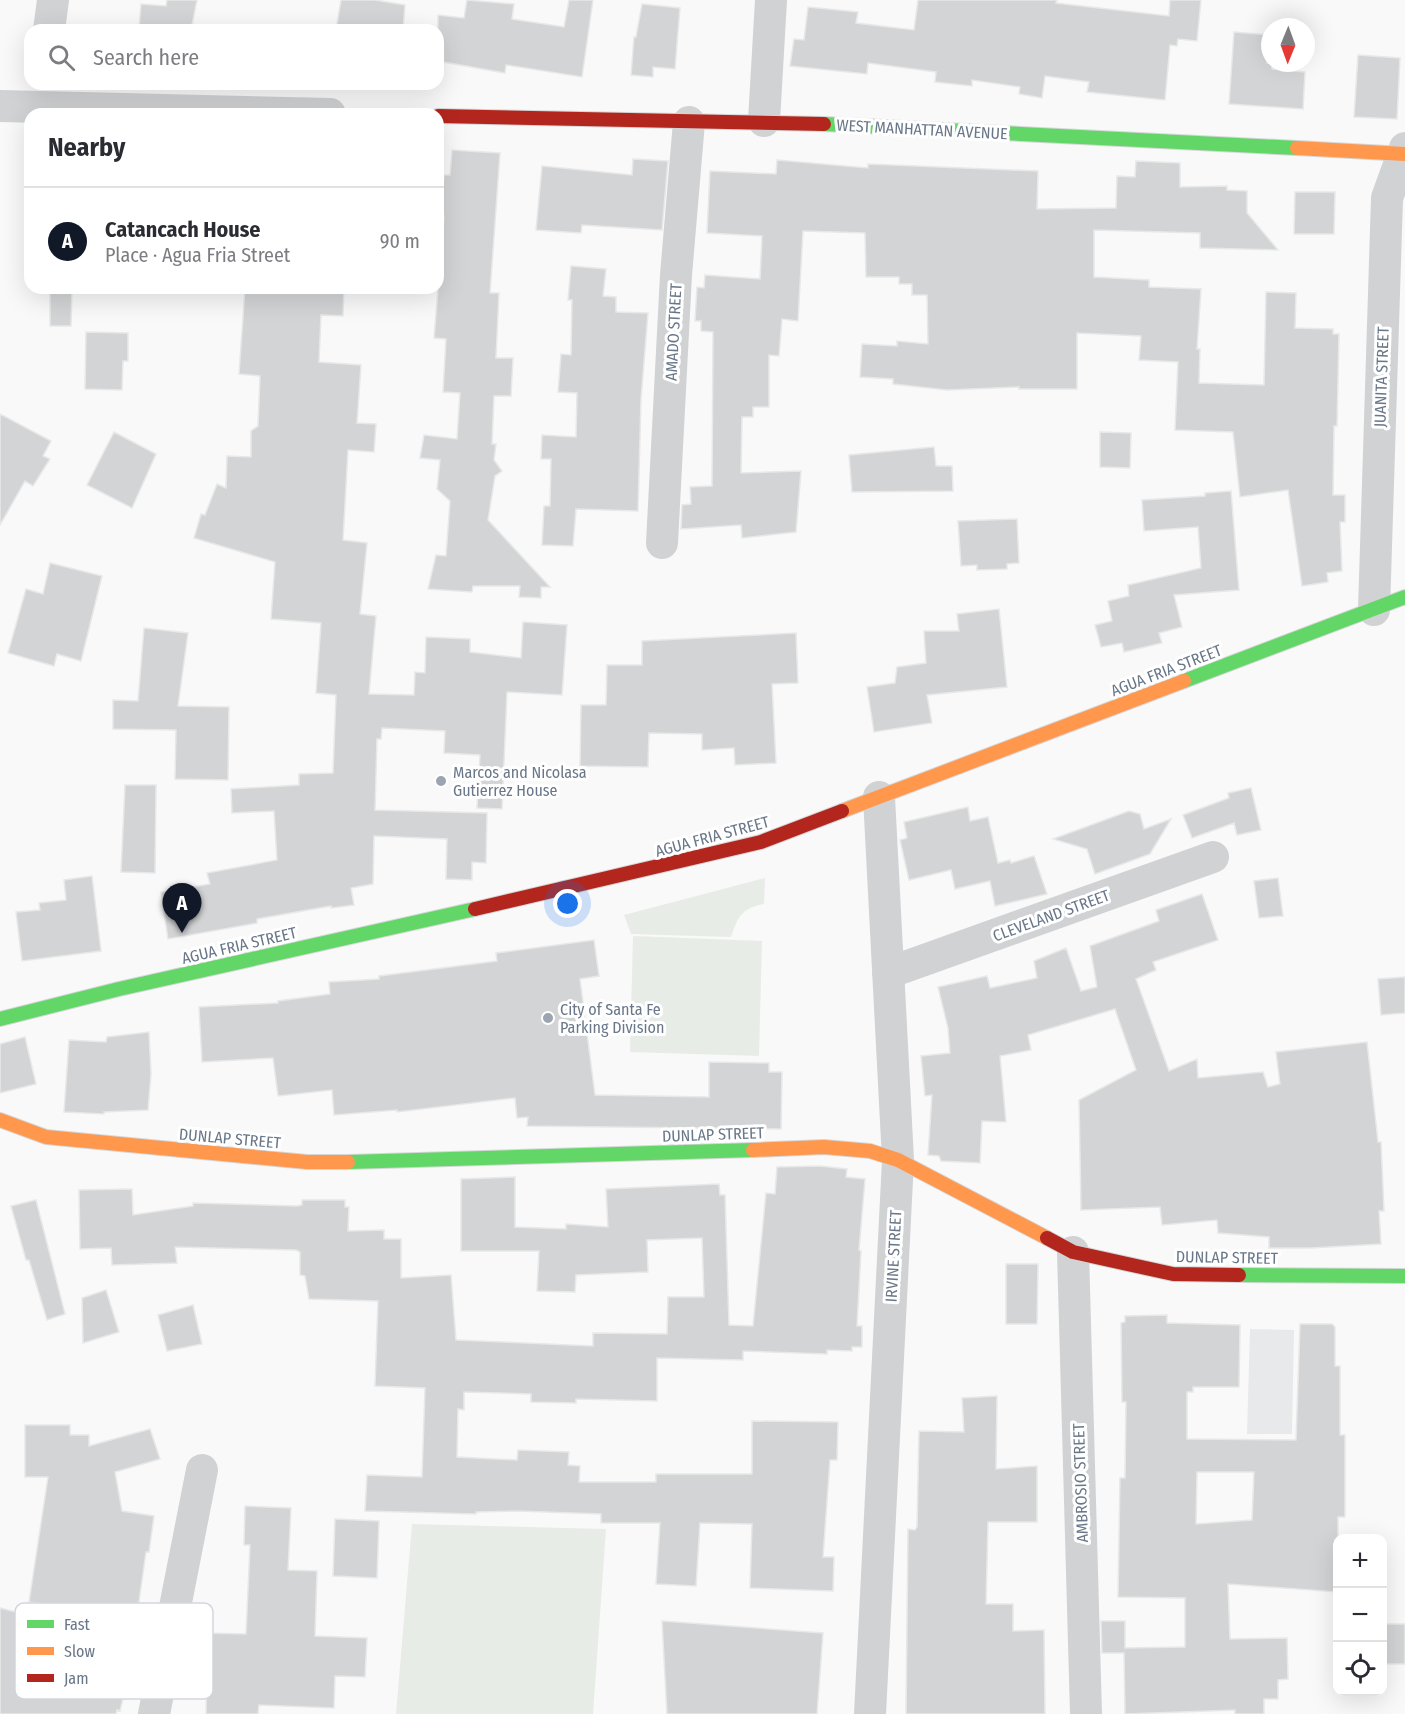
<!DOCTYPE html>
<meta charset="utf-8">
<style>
body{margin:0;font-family:"Fira Sans Condensed",sans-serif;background:#f7f7f7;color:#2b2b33}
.controls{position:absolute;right:18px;bottom:18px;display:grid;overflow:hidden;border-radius:12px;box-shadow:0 6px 24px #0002}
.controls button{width:54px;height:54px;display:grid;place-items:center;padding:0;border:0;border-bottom:2px solid #e1e1e2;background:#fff;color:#2b2b33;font:30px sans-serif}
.compass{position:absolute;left:1261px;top:18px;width:54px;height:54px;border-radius:50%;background:#fff;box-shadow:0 6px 24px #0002;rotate:181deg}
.you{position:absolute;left:568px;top:904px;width:21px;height:21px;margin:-15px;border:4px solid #fff;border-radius:50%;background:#1a73e8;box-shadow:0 0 0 9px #1a73e833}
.badge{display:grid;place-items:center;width:39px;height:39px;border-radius:50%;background:#111827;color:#fff;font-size:20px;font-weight:700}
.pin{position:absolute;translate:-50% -50px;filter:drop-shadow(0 2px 3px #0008)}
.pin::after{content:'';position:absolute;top:32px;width:21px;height:18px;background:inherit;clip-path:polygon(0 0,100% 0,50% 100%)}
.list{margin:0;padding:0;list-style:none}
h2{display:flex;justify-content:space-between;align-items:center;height:78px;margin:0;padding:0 24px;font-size:26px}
h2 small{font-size:20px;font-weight:400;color:#7c7c81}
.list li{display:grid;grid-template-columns:39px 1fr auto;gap:18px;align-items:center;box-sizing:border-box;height:108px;padding:0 24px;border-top:2px solid #e1e1e2}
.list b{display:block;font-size:22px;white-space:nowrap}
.list p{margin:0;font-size:20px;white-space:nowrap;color:#7c7c81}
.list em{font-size:20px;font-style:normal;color:#7c7c81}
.icon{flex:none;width:33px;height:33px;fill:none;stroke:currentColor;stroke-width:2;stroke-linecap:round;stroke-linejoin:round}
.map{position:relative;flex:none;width:1405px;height:1714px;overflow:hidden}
.search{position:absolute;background:#fff;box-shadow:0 6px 24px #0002;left:24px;top:24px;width:420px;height:66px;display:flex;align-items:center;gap:15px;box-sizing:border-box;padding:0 21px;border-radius:18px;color:#7c7c81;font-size:22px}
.panel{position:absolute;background:#fff;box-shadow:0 6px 24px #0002;left:24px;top:108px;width:420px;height:186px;border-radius:18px}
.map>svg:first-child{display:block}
.built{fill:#e8e9ea}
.green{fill:#e8ece7}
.building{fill:#d3d4d5;stroke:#e8e8e8;stroke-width:1.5;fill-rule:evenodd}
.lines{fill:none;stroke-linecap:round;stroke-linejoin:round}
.fast-casing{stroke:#d6d7d8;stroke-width:16}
.slow-casing{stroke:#d6d7d8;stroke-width:16}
.jam-casing{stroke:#d6d7d8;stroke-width:16}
.street{stroke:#d1d2d4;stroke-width:32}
.fast{stroke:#63d668;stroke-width:14}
.slow{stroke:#ff974d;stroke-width:14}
.jam{stroke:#b3261e;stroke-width:14}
.poi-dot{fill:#9ba4b0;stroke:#fff;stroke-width:2}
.labels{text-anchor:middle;stroke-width:6;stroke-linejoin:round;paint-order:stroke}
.street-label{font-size:16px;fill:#697789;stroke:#fff}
.poi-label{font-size:16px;fill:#697789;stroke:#fff;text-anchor:start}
.key{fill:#fff;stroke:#d2d6dc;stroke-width:1.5}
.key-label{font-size:16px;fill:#697789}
</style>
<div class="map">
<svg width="1405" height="1714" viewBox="0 0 1405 1714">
<rect width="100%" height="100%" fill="#f9f9f9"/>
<!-- built -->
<path class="built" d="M1250 1329 1294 1330 1292 1434H1247Z"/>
<!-- green -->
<path class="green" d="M765 878 764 904C742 908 738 916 731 937L631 934 624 915Z
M633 936 762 941 759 1056 630 1052Z
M412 1524 606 1529 593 1714H396Z"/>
<!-- building -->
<path class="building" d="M167 0H197L191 30H139L141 4 166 6Z
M341 0H375L405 5 403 30H336Z
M467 0 514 4 512 19 564 27 569 0H593L582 77 506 65 505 73 438 61V15L464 18Z
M918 0H1057L1056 3 1169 16 1170 0H1201L1197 41 1178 39 1177 46 1170 45 1165 100 1087 92 1089 82 1045 76 1042 98 1019 94 1020 87 972 80V86L935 82 936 72 868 63 867 74 790 66 794 39 804 40 808 7 858 12 856 23 914 30Z
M642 4 680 8 675 69 653 67V77L631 75 634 37H636Z
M1234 32 1270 35 1267 63H1272V69L1305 72 1303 109 1229 104Z
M1358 55 1400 58 1397 119 1354 117Z
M452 150 500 153 490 293H499L496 358H513L511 396H494L492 444H496L494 460 502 471 495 476 488 520 550 587H541V598L519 597 520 586H473L472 592 428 589 436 555 446 556 450 501 437 489 440 460 420 458 424 435 457 439 460 393 443 392 446 339 434 338 444 216H440L444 175H450Z
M633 159 668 161 662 230 582 225 581 233 536 230 542 166 632 175Z
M777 160 868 168V164L1038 171 1037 209 1116 208 1117 176 1135 177 1136 161 1180 163V187L1227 186V190L1247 191V213L1278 250 1200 248V233L1094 230V277L1149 280V287L1201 289 1197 349H1200L1199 383 1264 385 1266 292 1296 293 1295 328 1333 329V334H1339L1337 426H1334L1333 495H1345V522H1340L1342 571 1327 573 1328 582 1302 586 1288 490 1240 497 1233 432 1175 430 1178 362 1139 360 1141 336 1077 333V389H1019V387L947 390 893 384V379L860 377 862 344 897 346V341L928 344 927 295H912V284H899V277H866L865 233 803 231 798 321 782 319 779 356 769 355V407H753V417H742L741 473 801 471 796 532 742 538 741 525 681 529 682 505 691 504 690 487 712 486 713 332 701 331V321H695L697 287 704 288 705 275 760 279 762 236 707 233 710 171 776 174Z
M1295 192H1335L1334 234H1294Z
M571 266 606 269 603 296 616 297V312L648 313 641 399 638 511 576 509 573 546 542 545 544 506H550L551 459H541L542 435 576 437 577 393 558 392 561 354 571 355 572 300H568Z
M50 288H72L71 326H50Z
M245 288H344L343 316 321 315 319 362 361 365 357 423 376 424 374 452 348 450 343 540 367 543 360 614 376 616 369 694 414 695 415 672 425 673 426 637 470 639V652L521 658 523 622 567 625 562 695 507 692 502 809 477 808 480 755 444 753 445 731 382 728 381 739H377L375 810 487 813 486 863 472 862V880L446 879 447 839 374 836 373 884 351 888 354 905 331 908V906L257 919V923L168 939 161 892 210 884 207 873 277 860 274 811 232 813 231 789 299 785V774L333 773 336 695 316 693 321 623 271 619 275 562 194 538 201 514 205 515 217 484 226 488 227 456 251 457V431L258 426 260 376 239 374Z
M86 332 128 333V361H123L122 390 85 389Z
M0 414 51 441 43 456 50 459 33 486 25 481 0 525Z
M114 432 156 454 132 508 87 485Z
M1100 432 1131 433 1130 468 1100 467Z
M934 447 936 466H952L953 491 852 492 849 455Z
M1231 491 1239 590 1174 595 1182 627 1159 633 1162 643 1124 652 1122 643 1101 647 1095 625 1112 621 1108 601 1129 596 1128 585 1201 568 1198 527 1144 531 1142 500 1205 496V493Z
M1017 519 1019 563 1007 564V569L977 570V565L961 566 958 521Z
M50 563 102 576 81 661 57 654 54 666 8 653 26 589 43 594Z
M999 609 1007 687 927 695 932 723 874 732 867 687 895 683 897 667 926 663 924 631H959L957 614Z
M144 628 188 633 178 706 229 707 228 780 175 779 176 730 113 729V700L138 701Z
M796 633 798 683 772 684 776 763 735 765 734 748 702 750V734L649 733 648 767 580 766 581 705H606L607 665H642V641Z
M125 785H156L155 873 121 872Z
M1251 788 1261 830 1237 835 1234 823 1192 838 1183 815 1229 798 1228 793Z
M968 807 970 821 988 817 998 863 1010 860 1011 863 1034 856 1047 894 995 906 990 881 955 889 951 870 909 880 900 840 907 838 904 822Z
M1129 811 1140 814 1144 829 1171 819 1150 854 1095 874 1087 849 1053 839Z
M92 876 101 951 22 961 16 912 40 910 39 903 66 900 64 880Z
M1278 878 1283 916 1259 918 1254 881Z
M1202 894 1218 940 1153 962 1156 970 1136 979 1169 1071 1197 1059 1198 1078 1263 1072 1268 1087 1280 1084 1276 1052 1367 1042 1378 1142H1381L1384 1211H1379L1381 1244 1311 1248H1269V1237L1218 1233 1217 1220 1162 1225 1160 1207 1081 1210 1079 1100 1136 1070 1115 1009 1028 1035 1031 1050 1000 1056 1006 1122 982 1121 980 1163 941 1161 939 1156 928 1155 932 1095 925 1096 921 1056 950 1053 948 1028 938 987 987 976 990 988 1037 978 1034 961 1066 948 1081 991 1097 987 1090 946 1159 921 1156 910Z
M594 940 599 976 580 979 595 1095 709 1097V1062L769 1063V1072H782L781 1129 527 1126 528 1117 517 1118 515 1098 397 1112V1110L334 1115 332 1090 278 1096 273 1058 202 1062 199 1007 278 1003V1001L330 994 329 982 379 979V976L497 961 496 953Z
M1405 977V1013L1381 1015 1378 979Z
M149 1032 151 1074 148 1110 104 1112V1114L64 1112 69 1040 106 1042 107 1037Z
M25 1037 36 1084 0 1093V1044Z
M820 1166 847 1169 846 1177 865 1179 859 1250 861 1251 857 1326H862V1347H852V1351L827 1350V1354L743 1351V1360L657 1358V1401L576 1399V1403L531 1402V1394L464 1392V1410L458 1409 457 1457 517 1460 518 1450 569 1452 568 1465 580 1466 579 1482H656V1474H752V1421L838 1422 837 1460H830L823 1557H834L833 1591 750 1588 752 1524 700 1523 696 1586 656 1584 660 1523H601V1514L517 1511 476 1512V1514L365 1511 367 1475 422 1477 425 1388 375 1386 378 1301 309 1299 305 1276 300 1275V1252L296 1250 175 1247 177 1263 112 1265 111 1248 80 1249 79 1190 132 1189 133 1215 193 1206V1203L297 1206 302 1205V1200H345V1207H349L348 1231 384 1230V1239H401V1278L451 1275 456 1340 593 1346V1333L667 1334 668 1297H704L702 1238 647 1240 648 1272 576 1275 575 1292 537 1291 539 1251H461V1179L515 1177V1227L566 1229V1224L608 1227 606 1189 719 1184 720 1195H725L729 1325 753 1326 766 1193 775 1194 777 1167Z
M36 1200 65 1314 47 1320 29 1260H26L11 1206Z
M1006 1264H1038L1037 1324H1006Z
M106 1290 119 1332 83 1343 82 1298Z
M193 1305 202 1344 167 1351 158 1315Z
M1167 1315V1323L1240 1325 1239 1387H1193V1392H1187V1439L1296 1440 1300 1324H1332L1335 1327V1366H1340V1435H1345V1517H1338V1592L1228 1584 1230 1639 1287 1638 1288 1679 1278 1680V1699H1264V1714H1235V1710L1125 1714 1124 1653H1102L1101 1621H1125V1648L1185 1647V1598L1118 1597 1120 1478H1125L1126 1402H1122L1121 1323 1125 1322V1316ZM1197 1472H1254L1252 1520 1196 1524Z
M997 1396 996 1469 1037 1466V1522H988L986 1604H1013V1631L1044 1630 1045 1714H906L908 1529 915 1530 917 1527 919 1431 964 1432 962 1398Z
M25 1425H70V1435H89V1446L150 1429 160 1459 115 1472 122 1511 154 1516 149 1552H146L137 1616 29 1602 48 1477H25Z
M245 1506 291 1508 288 1570 317 1571 315 1636 367 1638 365 1677 335 1676 334 1708 259 1705 258 1714H206L207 1671H201L203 1633 246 1634 250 1545H244Z
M335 1519 379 1521 377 1578 333 1576Z
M0 1608 36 1617 25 1663 85 1677 87 1672 104 1675 108 1660 131 1665 120 1711 117 1710 116 1714H0Z
M662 1621 823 1633 817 1714H667Z
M1383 1624H1405V1664H1383Z"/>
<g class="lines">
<!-- fast casing -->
<g class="fast-casing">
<path id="fast" d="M824 124 1297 148
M1184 681 1405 597
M0 1019 119 989 475 909
M348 1162 753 1150
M1239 1275 1405 1276"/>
</g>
<!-- slow casing -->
<g class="slow-casing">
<path id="slow" d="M1297 148 1405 154
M842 811 1184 681
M0 1120 46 1137 307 1162H348
M753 1150 824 1147 870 1151 898 1160 1047 1238"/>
</g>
<!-- jam casing -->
<g class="jam-casing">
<path id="jam" d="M438 116 824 124
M475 909 761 842 842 811
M1047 1238 1073 1252 1173 1274 1239 1275"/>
</g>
<!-- street -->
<path class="street" d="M49 30 53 0
M0 106 330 114
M764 121 771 0
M662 543 676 275 689 122
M1374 610 1387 198 1405 148
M888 973 1213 857
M1073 1252 1086 1714
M154 1714 202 1470
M870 1714 898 1160 879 797"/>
<!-- fast -->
<use href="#fast" class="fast"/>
<!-- slow -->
<use href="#slow" class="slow"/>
<!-- jam -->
<use href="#jam" class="jam"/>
</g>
<!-- markers -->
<g class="poi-dot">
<circle cx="441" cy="781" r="6"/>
<circle cx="548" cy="1018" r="6"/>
</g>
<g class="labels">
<!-- street labels -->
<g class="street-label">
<text transform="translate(922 129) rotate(3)" y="6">WEST MANHATTAN AVENUE</text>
<text transform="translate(673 332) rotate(-87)" y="6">AMADO STREET</text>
<text transform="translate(1381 377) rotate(-88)" y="6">JUANITA STREET</text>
<text transform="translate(1166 670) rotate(-21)" y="6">AGUA FRIA STREET</text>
<text transform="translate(712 836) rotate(-15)" y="6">AGUA FRIA STREET</text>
<text transform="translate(1051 915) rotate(-20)" y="6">CLEVELAND STREET</text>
<text transform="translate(239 945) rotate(-13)" y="6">AGUA FRIA STREET</text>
<text transform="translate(713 1134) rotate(-2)" y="6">DUNLAP STREET</text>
<text transform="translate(230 1138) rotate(5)" y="6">DUNLAP STREET</text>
<text transform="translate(893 1256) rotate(-87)" y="6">IRVINE STREET</text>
<text transform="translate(1227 1257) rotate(1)" y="6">DUNLAP STREET</text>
<text transform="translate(1080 1483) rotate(-92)" y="6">AMBROSIO STREET</text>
</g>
<!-- poi labels -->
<g class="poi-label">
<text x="453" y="778">Marcos and Nicolasa<tspan x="453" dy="18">Gutierrez House</tspan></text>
<text x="560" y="1015">City of Santa Fe<tspan x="560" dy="18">Parking Division</tspan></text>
</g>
</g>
<!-- legend -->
<rect x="15" y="1603" width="198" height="96" rx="9" class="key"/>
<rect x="27" y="1620" width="27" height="8" fill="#63d668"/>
<rect x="27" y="1647" width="27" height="8" fill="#ff974d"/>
<rect x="27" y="1674" width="27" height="8" fill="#b3261e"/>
<g class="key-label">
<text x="64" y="1630">Fast</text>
<text x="64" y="1657">Slow</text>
<text x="64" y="1684">Jam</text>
</g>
</svg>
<div class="controls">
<button>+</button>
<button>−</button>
<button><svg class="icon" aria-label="locate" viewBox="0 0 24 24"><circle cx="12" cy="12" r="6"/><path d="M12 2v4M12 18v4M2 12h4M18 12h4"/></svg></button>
</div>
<svg class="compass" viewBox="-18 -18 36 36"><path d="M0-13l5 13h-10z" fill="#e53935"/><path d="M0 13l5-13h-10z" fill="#7c7c81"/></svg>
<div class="you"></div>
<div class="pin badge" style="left:182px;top:933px">A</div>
<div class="search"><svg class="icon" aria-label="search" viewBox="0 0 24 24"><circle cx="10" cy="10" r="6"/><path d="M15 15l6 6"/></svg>Search here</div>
<section class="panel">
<h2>Nearby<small></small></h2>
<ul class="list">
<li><span class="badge">A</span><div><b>Catancach House</b><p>Place · Agua Fria Street</p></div><em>90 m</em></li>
</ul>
</section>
</div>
